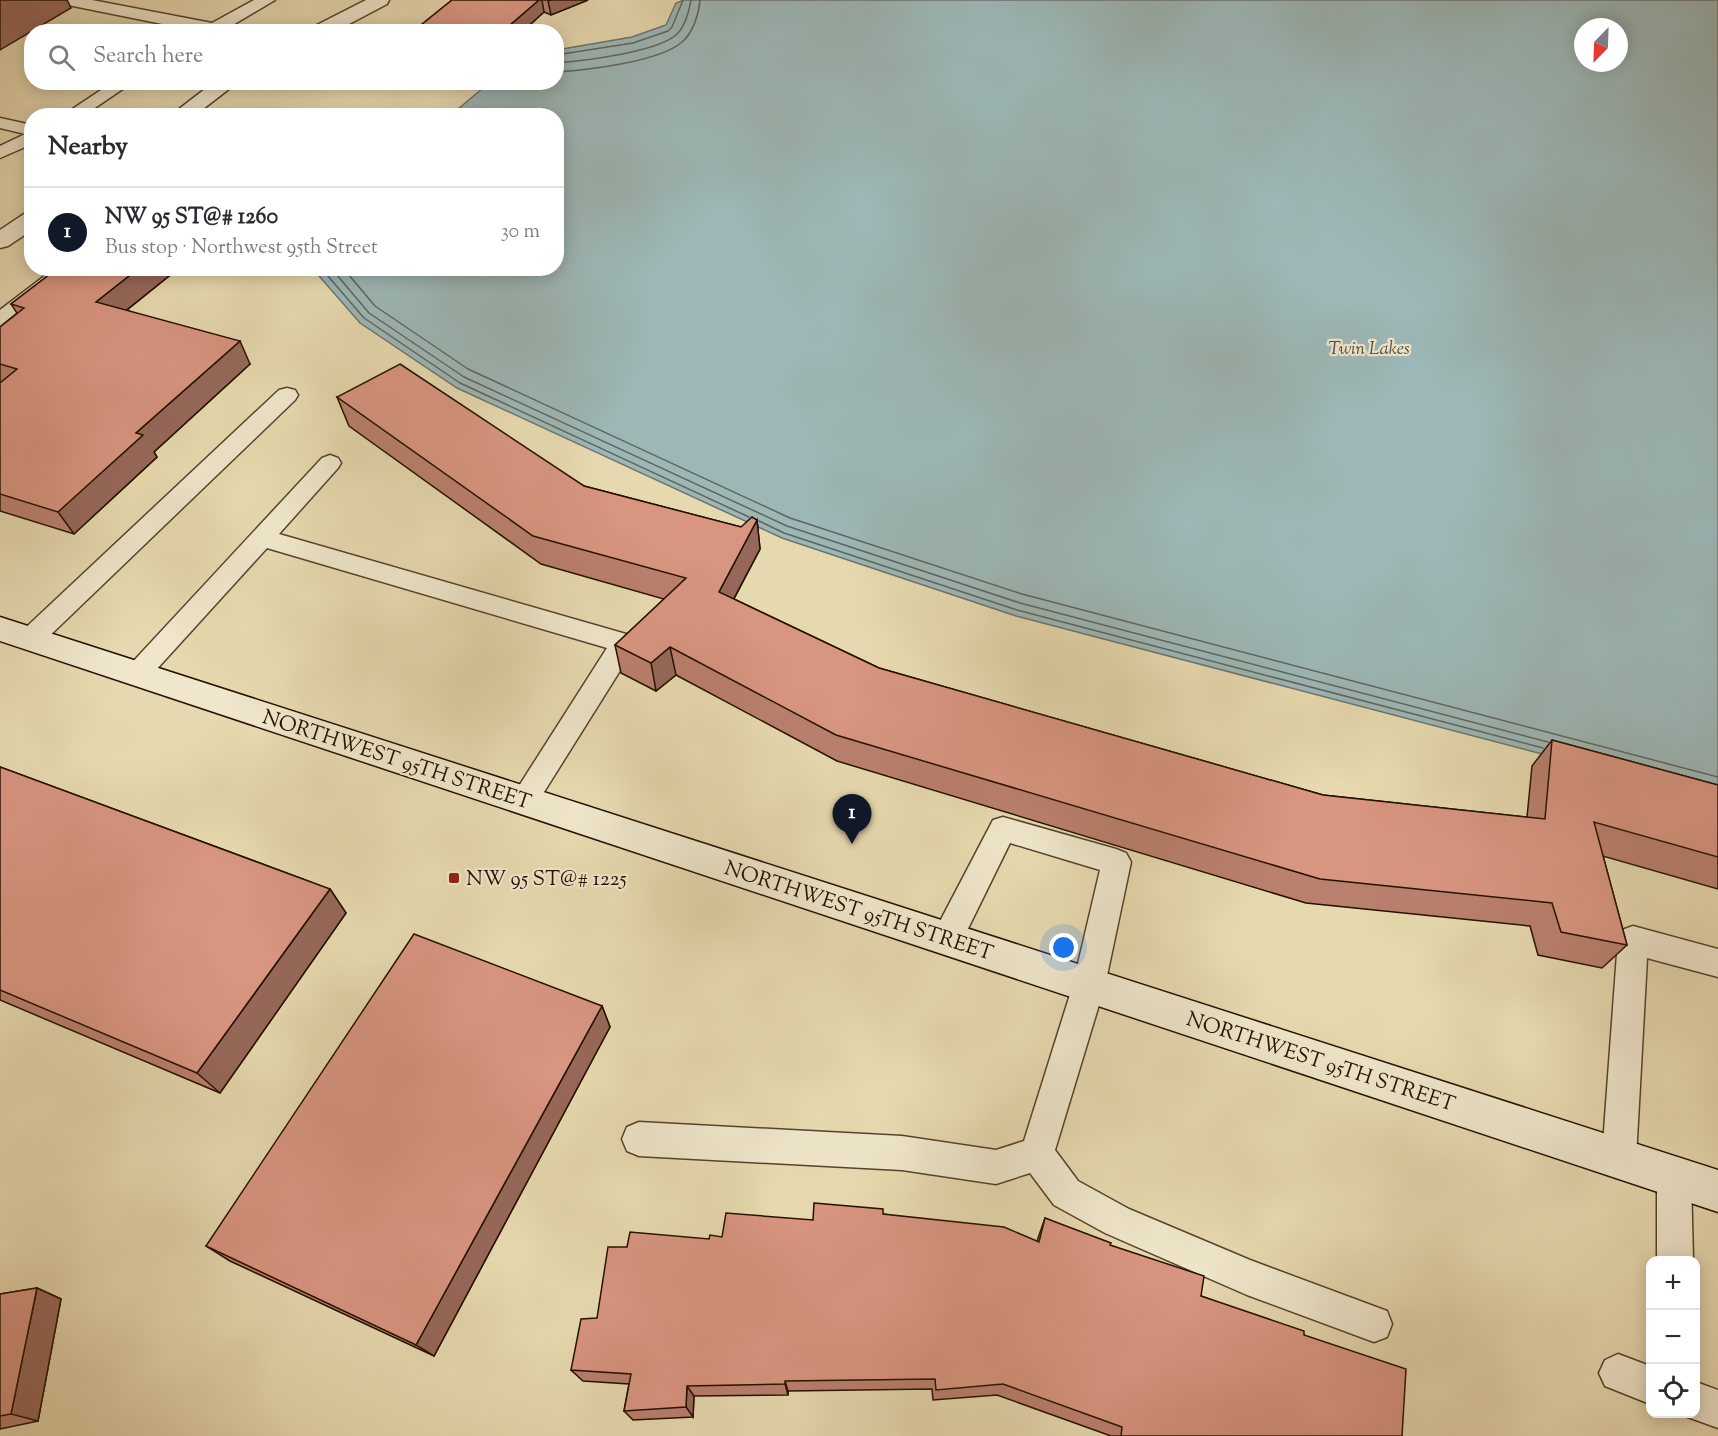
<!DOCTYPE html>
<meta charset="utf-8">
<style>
body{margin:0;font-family:"Sorts Mill Goudy",serif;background:#f2f2f3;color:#2b2b33}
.controls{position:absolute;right:18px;bottom:18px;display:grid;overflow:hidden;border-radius:12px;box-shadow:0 3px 15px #0003}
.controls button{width:54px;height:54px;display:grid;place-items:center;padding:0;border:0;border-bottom:2px solid #e1e1e2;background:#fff;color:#2b2b33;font:30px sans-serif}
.compass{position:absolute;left:1574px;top:18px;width:54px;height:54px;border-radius:50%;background:#fff;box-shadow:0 3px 15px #0003;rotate:203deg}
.you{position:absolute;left:1064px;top:948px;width:21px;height:21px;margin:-15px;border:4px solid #fff;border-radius:50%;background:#1a73e8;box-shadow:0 0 0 9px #1a73e833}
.badge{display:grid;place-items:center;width:39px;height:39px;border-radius:50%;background:#111827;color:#fff;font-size:20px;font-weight:700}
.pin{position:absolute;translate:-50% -50px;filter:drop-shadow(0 2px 3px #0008)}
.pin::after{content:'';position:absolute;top:32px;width:21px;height:18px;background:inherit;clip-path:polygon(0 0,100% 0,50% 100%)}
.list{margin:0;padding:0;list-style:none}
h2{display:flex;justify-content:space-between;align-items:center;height:78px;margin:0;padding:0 24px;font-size:26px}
h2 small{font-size:20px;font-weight:400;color:#7c7c81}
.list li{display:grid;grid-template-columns:39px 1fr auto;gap:18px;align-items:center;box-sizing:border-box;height:90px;padding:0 24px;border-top:2px solid #e1e1e2}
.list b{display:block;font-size:22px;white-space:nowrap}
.list p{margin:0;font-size:20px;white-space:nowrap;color:#7c7c81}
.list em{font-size:20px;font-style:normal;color:#7c7c81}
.icon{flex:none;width:33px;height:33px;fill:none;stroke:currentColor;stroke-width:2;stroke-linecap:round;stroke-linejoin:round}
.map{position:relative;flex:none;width:1718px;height:1436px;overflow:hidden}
.search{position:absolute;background:#fff;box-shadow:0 3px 15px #0003;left:24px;top:24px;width:540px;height:66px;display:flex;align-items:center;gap:15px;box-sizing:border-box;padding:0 21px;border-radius:24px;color:#7c7c81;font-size:22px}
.panel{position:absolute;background:#fff;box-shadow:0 3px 15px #0003;left:24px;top:108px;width:540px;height:168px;border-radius:24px}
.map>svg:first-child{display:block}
.water{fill:#9cb7b6;stroke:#6c746e;stroke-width:1.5;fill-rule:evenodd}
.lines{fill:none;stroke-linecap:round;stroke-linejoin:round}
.shore{stroke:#60645c;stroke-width:1.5}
.service-casing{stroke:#56422c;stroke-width:3}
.tertiary-casing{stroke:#56422c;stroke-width:3}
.secondary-casing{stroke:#251001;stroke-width:3}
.service{fill:#efe6cb;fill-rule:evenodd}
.tertiary{fill:#efe6cb;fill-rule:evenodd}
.secondary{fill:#efe6cb;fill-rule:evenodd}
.wall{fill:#ba806e;stroke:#251001;stroke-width:1.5}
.shaded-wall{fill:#97685a;stroke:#251001;stroke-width:1.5}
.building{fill:#d89580;stroke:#251001;stroke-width:1.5}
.poi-dot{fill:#8f2418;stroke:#efe6cb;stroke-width:2}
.labels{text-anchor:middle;stroke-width:4.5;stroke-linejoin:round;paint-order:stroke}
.far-water-label{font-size:18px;font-style:italic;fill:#4f4a40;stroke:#efe6cb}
.street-label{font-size:21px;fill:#251001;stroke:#efe6cb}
.poi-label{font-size:21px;fill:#251001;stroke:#efe6cb;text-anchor:start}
</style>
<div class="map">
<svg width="1718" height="1436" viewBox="0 0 1718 1436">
<rect width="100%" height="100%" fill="#e7d9af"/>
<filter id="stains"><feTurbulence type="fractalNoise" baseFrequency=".00333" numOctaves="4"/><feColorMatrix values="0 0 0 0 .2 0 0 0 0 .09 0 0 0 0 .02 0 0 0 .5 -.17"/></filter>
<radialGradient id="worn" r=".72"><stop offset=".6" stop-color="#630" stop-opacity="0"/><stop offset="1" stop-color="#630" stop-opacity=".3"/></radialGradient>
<!-- water -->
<path class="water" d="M684 0H1718V800L1016 616 782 538 457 388 360 323 313 269 556 268V116L451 115 489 83 556 82 557 50 632 37 666 25 676 3ZM1583 27H1619V63H1583Z"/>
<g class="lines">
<!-- shore -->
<path class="shore" d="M556 55 633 43 668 31 672 27 683 0
M556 63C582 61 659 52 677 34 685 26 689 11 691 0
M556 72C587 70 659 62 682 42 693 33 699 14 700 0
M321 268 364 318 460 383 749 517
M331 268 369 313 464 377 787 526 1020 603 1548 742
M343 268 375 306 468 369 790 518 1022 594 1718 777
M759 521 784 533 1017 610 1543 748"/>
<!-- service casing -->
<g class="service-casing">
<path id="service" d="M60 0H92L212 23 254 0H275L221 32H202L68 5Z
M113 82H133L83 116H62Z
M0 118 32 125V144L0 158V146L25 134 0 128Z
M55 268H77L7 324 0 326V310Z
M287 388 295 390 298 395 295 400 39 646 30 649 21 646 17 639 21 632 279 390Z
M330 455 338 458 341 463 338 468 279 534 633 636 637 643 633 650 534 808 524 812 514 808 510 800 607 648 267 548 146 681 137 684 128 681 124 674 128 667 322 458Z
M1003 817 1116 849 1126 853 1131 862 1105 985 1055 1150 1078 1181 1129 1209 1250 1260 1387 1311 1392 1324 1387 1337 1374 1342 1247 1295 1105 1233 1054 1205 1030 1173 996 1184 902 1170 639 1156 627 1151 622 1139 627 1127 639 1122 902 1136 996 1150 1024 1141 1073 985 1100 870 1010 843 958 949 947 953 936 949 932 939 936 929 993 820Z
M1633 926 1718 949V977L1647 958 1636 1158 1631 1170 1619 1175 1607 1170 1602 1158 1618 940 1622 930Z
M1674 1160 1686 1165 1691 1177 1693 1260H1657V1177L1662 1165Z
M1618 1354 1650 1366V1404L1605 1386 1599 1373 1605 1360Z
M1696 1382 1718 1390V1428L1682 1415 1696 1414Z"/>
</g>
<!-- tertiary casing -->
<g class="tertiary-casing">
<path id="tertiary" d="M366 0H389L387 4 334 32H309L311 28Z
M214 82H238L194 116H170Z
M32 212V230L8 246 0 248V230L24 214Z"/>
</g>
<!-- secondary casing -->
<g class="secondary-casing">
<path id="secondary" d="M0 617 1718 1170V1212L0 641Z"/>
</g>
<!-- service -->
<use href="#service" class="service"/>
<!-- tertiary -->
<use href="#tertiary" class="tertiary"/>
<!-- secondary -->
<use href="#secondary" class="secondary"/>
</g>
<!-- wall -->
<path class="wall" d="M452 0H588L551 15 544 12 522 32H417L416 29Z
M58 268H179L127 310 250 364 154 452 157 457 74 534 0 511V327L17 313 11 304Z
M337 397 584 486 741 527 757 520 760 549 734 599 879 668 1323 795 1527 817 1532 766 1552 740 1718 785V889L1603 856 1627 945 1602 968 1538 955 1530 926 1306 903 837 761 676 675 656 691 621 673 615 645 664 599 541 564 349 426Z
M0 767 330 889 346 913 220 1093 0 1000Z
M602 1006 610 1027 434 1356 230 1261 206 1246Z
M883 1214 1037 1241 1045 1218 1110 1245 1201 1296 1304 1335 1402 1436H1111L997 1395 933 1400 932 1389 788 1391V1395L694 1396 693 1417 633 1420 624 1411 629 1384 583 1381 571 1370 597 1318 627 1247 709 1239 813 1220Z
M37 1288 61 1299 38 1421 0 1429V1294Z"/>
<!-- shaded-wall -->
<path class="shaded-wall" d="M0 0H67L71 8 0 50Z
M539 0H542L544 12 522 32H502Z
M551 0H588L551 15 548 1Z
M139 268H179L109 324 96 302Z
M240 341 250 364 154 452 157 457 74 534 58 512 136 433Z
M757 520 760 549 723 619 719 592Z
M670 647 676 675 656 691 651 663Z
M330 889 346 913 220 1093 197 1073Z
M602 1006 610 1027 434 1356 416 1345Z
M37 1288 61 1299 38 1421 11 1414Z
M785 1381 788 1391V1395L785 1384Z
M687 1386 694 1396 693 1417 686 1407Z"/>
<!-- building -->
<path class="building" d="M452 0H539L502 32H432L416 29Z
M58 268H139L96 302 240 341 136 433 143 435 58 512 0 494V383L17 369 0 364V327L24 308 11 304Z
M400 364 584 486 741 527 752 517 757 520 719 592 879 668 1323 795 1545 819 1552 740 1718 785V857L1594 822 1627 945 1561 932 1552 903 1320 879 836 735 670 647 651 663 615 645 686 578 533 536 337 397Z
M0 767 330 889 197 1073 0 990Z
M414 934 602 1006 416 1345 206 1246Z
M814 1203 883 1209V1214L1004 1227 1039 1242 1045 1218 1111 1243 1110 1245 1204 1276 1201 1296 1304 1331V1335L1406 1369 1402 1436H1121L1122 1427 1003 1384 936 1390 935 1379 785 1381V1384L687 1386 686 1407 624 1411 631 1374 571 1370 581 1319 597 1318 608 1247H627L630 1232 709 1239 710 1235 722 1237 726 1213 813 1220Z
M37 1288 11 1414 0 1416V1294Z"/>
<!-- markers -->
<rect class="poi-dot" x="448" y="872" width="12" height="12" rx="3"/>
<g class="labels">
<!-- far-water labels -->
<g class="far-water-label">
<text x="1369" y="354">Twin Lakes</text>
</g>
<!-- street labels -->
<g class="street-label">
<text transform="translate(397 759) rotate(18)" y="7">NORTHWEST 95TH STREET</text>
<text transform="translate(859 910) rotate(18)" y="7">NORTHWEST 95TH STREET</text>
<text transform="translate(1321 1061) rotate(18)" y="7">NORTHWEST 95TH STREET</text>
</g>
<!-- poi labels -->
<g class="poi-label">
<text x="466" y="885">NW 95 ST@# 1225</text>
</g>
</g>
<rect width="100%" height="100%" filter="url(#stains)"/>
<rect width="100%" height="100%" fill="url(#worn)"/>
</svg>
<div class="controls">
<button>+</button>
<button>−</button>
<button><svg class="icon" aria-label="locate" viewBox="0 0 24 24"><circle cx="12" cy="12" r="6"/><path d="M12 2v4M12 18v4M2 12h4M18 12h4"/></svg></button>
</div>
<svg class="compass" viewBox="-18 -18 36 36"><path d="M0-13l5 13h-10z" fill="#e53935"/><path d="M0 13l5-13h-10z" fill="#7c7c81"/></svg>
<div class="you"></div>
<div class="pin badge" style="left:852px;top:844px">1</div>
<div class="search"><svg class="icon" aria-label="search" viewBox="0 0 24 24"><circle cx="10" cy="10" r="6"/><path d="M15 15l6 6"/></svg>Search here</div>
<section class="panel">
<h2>Nearby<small></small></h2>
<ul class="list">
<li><span class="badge">1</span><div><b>NW 95 ST@# 1260</b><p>Bus stop · Northwest 95th Street</p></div><em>30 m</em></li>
</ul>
</section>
</div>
